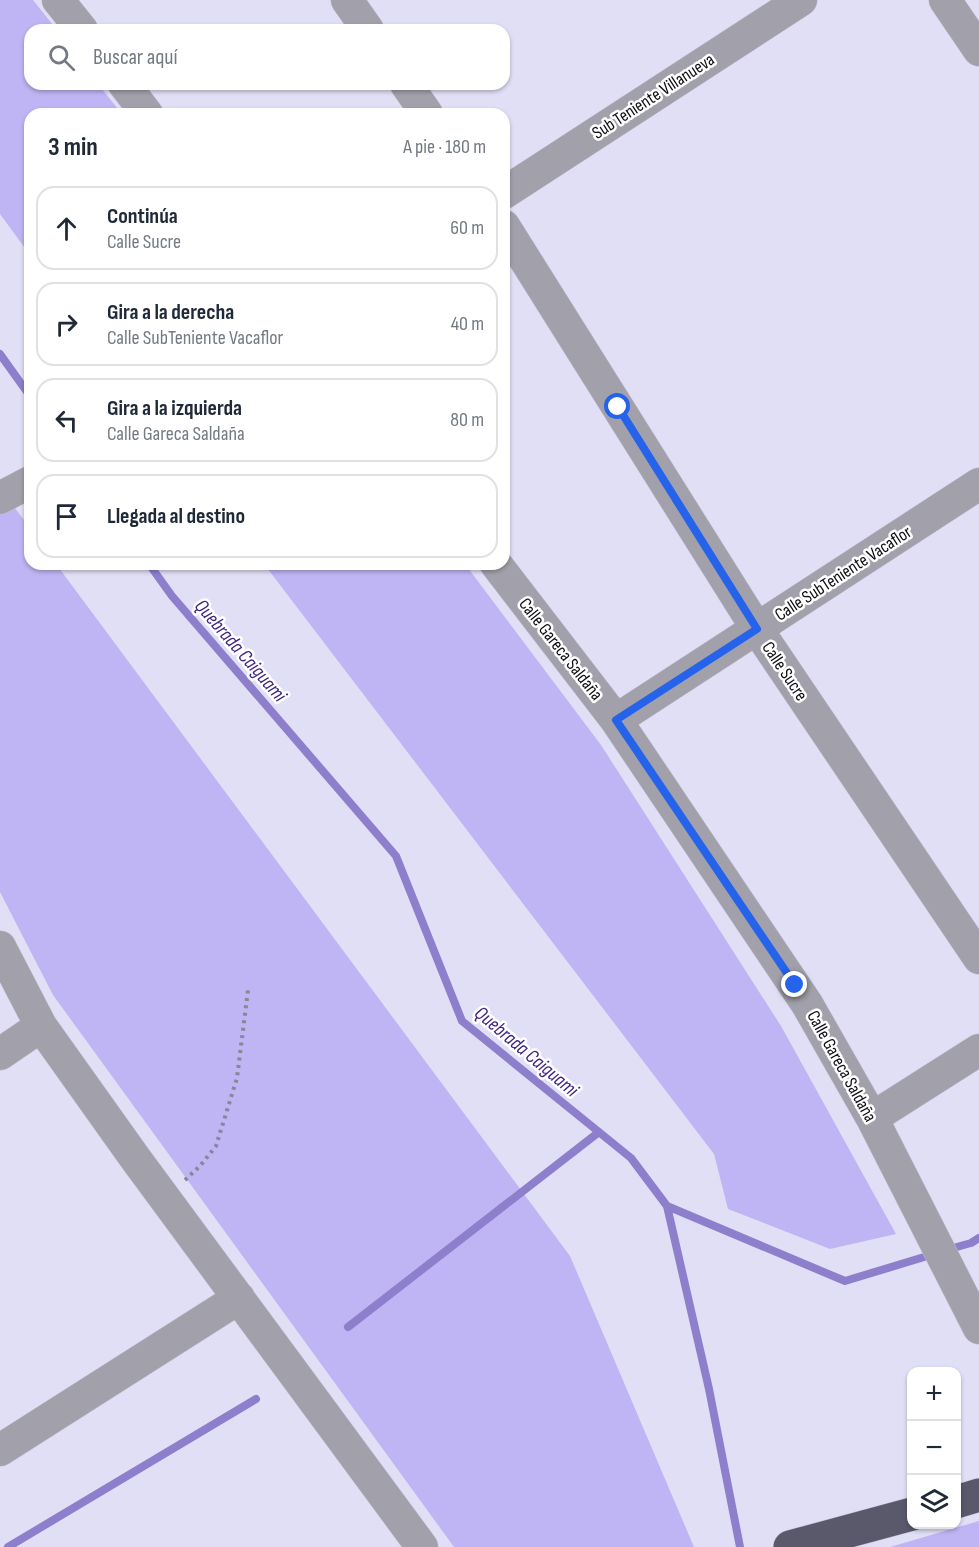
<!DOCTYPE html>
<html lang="es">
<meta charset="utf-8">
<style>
body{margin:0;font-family:"Sofia Sans Condensed",sans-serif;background:#f2f2f3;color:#1f2937}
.controls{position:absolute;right:18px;bottom:18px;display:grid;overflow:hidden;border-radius:12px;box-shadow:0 2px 4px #0004}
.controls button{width:54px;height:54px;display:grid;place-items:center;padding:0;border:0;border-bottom:2px solid #e0e1e3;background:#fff;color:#1f2937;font:30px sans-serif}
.stop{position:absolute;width:18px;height:18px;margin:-14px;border:4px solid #2563eb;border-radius:50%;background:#fff}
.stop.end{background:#2563eb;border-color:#fff;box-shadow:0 2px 6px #0008}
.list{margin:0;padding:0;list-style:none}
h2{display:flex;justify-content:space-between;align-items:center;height:78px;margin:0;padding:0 24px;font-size:26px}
h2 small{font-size:20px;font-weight:400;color:#747a83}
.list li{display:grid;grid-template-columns:39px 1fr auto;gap:18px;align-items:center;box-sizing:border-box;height:84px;margin:0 12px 12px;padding:0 12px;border:2px solid #e0e1e3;border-radius:18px}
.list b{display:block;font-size:22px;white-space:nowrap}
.list p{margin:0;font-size:20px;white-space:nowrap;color:#747a83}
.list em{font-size:20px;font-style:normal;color:#747a83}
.icon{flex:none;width:33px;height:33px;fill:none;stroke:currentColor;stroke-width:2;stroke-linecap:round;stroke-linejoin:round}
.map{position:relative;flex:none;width:979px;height:1547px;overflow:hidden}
.search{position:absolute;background:#fff;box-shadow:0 2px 4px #0004;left:24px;top:24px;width:486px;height:66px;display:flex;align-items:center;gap:15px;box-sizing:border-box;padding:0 21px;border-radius:18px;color:#747a83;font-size:22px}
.panel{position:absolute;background:#fff;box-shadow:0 2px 4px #0004;left:24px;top:108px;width:486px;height:462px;border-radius:18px}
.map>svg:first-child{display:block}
.green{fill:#bfb5f4}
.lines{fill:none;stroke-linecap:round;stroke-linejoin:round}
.stream{stroke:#8e7fcd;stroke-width:8}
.street-casing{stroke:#bfbdd2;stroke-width:33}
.highway-casing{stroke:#bfbdd2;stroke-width:34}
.path{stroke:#888697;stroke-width:4;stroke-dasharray:3 4.5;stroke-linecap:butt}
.street{stroke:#a2a1ab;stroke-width:32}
.highway{stroke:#5a586b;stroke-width:33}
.route{stroke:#2563eb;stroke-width:8}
.labels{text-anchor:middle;stroke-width:5;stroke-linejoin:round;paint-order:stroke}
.street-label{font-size:18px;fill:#0e0d14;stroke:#fff}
.water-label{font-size:20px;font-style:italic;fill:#412581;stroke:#fff}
</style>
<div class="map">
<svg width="979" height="1547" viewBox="0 0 979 1547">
<rect width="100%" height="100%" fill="#e1dff6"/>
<!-- green -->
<path class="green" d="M0 0H33L57 30H30V84H98L122 114H30V255L0 214Z
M0 488 30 528V564H56L570 1256 694 1547H454L53 995 0 892Z
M264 564H465L601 745 781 1026 896 1234 830 1249 728 1209 714 1154Z
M979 1521V1547H890Z"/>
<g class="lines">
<!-- stream -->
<path class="stream" d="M0 354 30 396
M149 564 172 596 396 856 462 1021 631 1158 667 1206 709 1389 740 1547
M667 1206 845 1281 934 1254
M946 1250 971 1243 979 1238
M348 1327 599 1132
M8 1547 256 1399"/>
<!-- street casing -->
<g class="street-casing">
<path id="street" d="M58 0 82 30
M347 0 368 30
M945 0 979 50
M124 84 147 114
M406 84 427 114
M504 193 801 0
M504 226 757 629 979 958
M0 498 30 482
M496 564 616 720 807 1004 872 1118 979 1328
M616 720 979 484
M0 947 41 1026 135 1158 422 1547
M0 1054 41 1026
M872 1118 979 1050
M0 1450 239 1298"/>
</g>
<!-- highway casing -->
<g class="highway-casing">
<path id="highway" d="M956 1502 979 1495
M790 1547 912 1514"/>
</g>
<!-- path -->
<path class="path" d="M185 1180 200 1166 216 1146 237 1078 248 990"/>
<!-- street -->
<use href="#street" class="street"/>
<!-- highway -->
<use href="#highway" class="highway"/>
</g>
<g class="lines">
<!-- route -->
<path class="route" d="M618 407 757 629 616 720 795 985"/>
</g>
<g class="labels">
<!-- street labels -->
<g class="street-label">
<text transform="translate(653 96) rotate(-33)" y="6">Sub Teniente Villanueva</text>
<text transform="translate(843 573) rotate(-33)" y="6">Calle SubTeniente Vacaflor</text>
<text transform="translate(561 649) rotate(52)" y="6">Calle Gareca Saldaña</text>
<text transform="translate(785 671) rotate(56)" y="6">Calle Sucre</text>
<text transform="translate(842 1066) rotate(61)" y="6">Calle Gareca Saldaña</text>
</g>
<!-- water labels -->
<g class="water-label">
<text transform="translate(241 650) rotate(49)" y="7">Quebrada Caiguami</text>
<text transform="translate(527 1051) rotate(40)" y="7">Quebrada Caiguami</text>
</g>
</g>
</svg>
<div class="controls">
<button>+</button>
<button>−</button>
<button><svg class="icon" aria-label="layers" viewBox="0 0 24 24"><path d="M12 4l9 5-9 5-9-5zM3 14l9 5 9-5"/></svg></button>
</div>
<div class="stop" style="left:618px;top:407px"></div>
<div class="stop end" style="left:795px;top:985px"></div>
<div class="search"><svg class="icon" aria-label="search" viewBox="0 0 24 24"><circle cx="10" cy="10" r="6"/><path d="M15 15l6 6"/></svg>Buscar aquí</div>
<section class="panel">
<h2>3 min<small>A pie · 180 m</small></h2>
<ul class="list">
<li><svg class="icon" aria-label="ahead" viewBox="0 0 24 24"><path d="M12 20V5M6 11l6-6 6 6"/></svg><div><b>Continúa</b><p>Calle Sucre</p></div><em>60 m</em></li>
<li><svg class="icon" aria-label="right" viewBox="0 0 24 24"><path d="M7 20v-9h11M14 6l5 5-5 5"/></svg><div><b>Gira a la derecha</b><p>Calle SubTeniente Vacaflor</p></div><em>40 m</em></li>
<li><svg class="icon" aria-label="left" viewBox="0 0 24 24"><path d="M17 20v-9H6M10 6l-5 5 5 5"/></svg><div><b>Gira a la izquierda</b><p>Calle Gareca Saldaña</p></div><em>80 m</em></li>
<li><svg class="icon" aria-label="arrive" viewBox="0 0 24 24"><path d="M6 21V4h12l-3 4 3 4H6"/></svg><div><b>Llegada al destino</b></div></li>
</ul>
</section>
</div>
